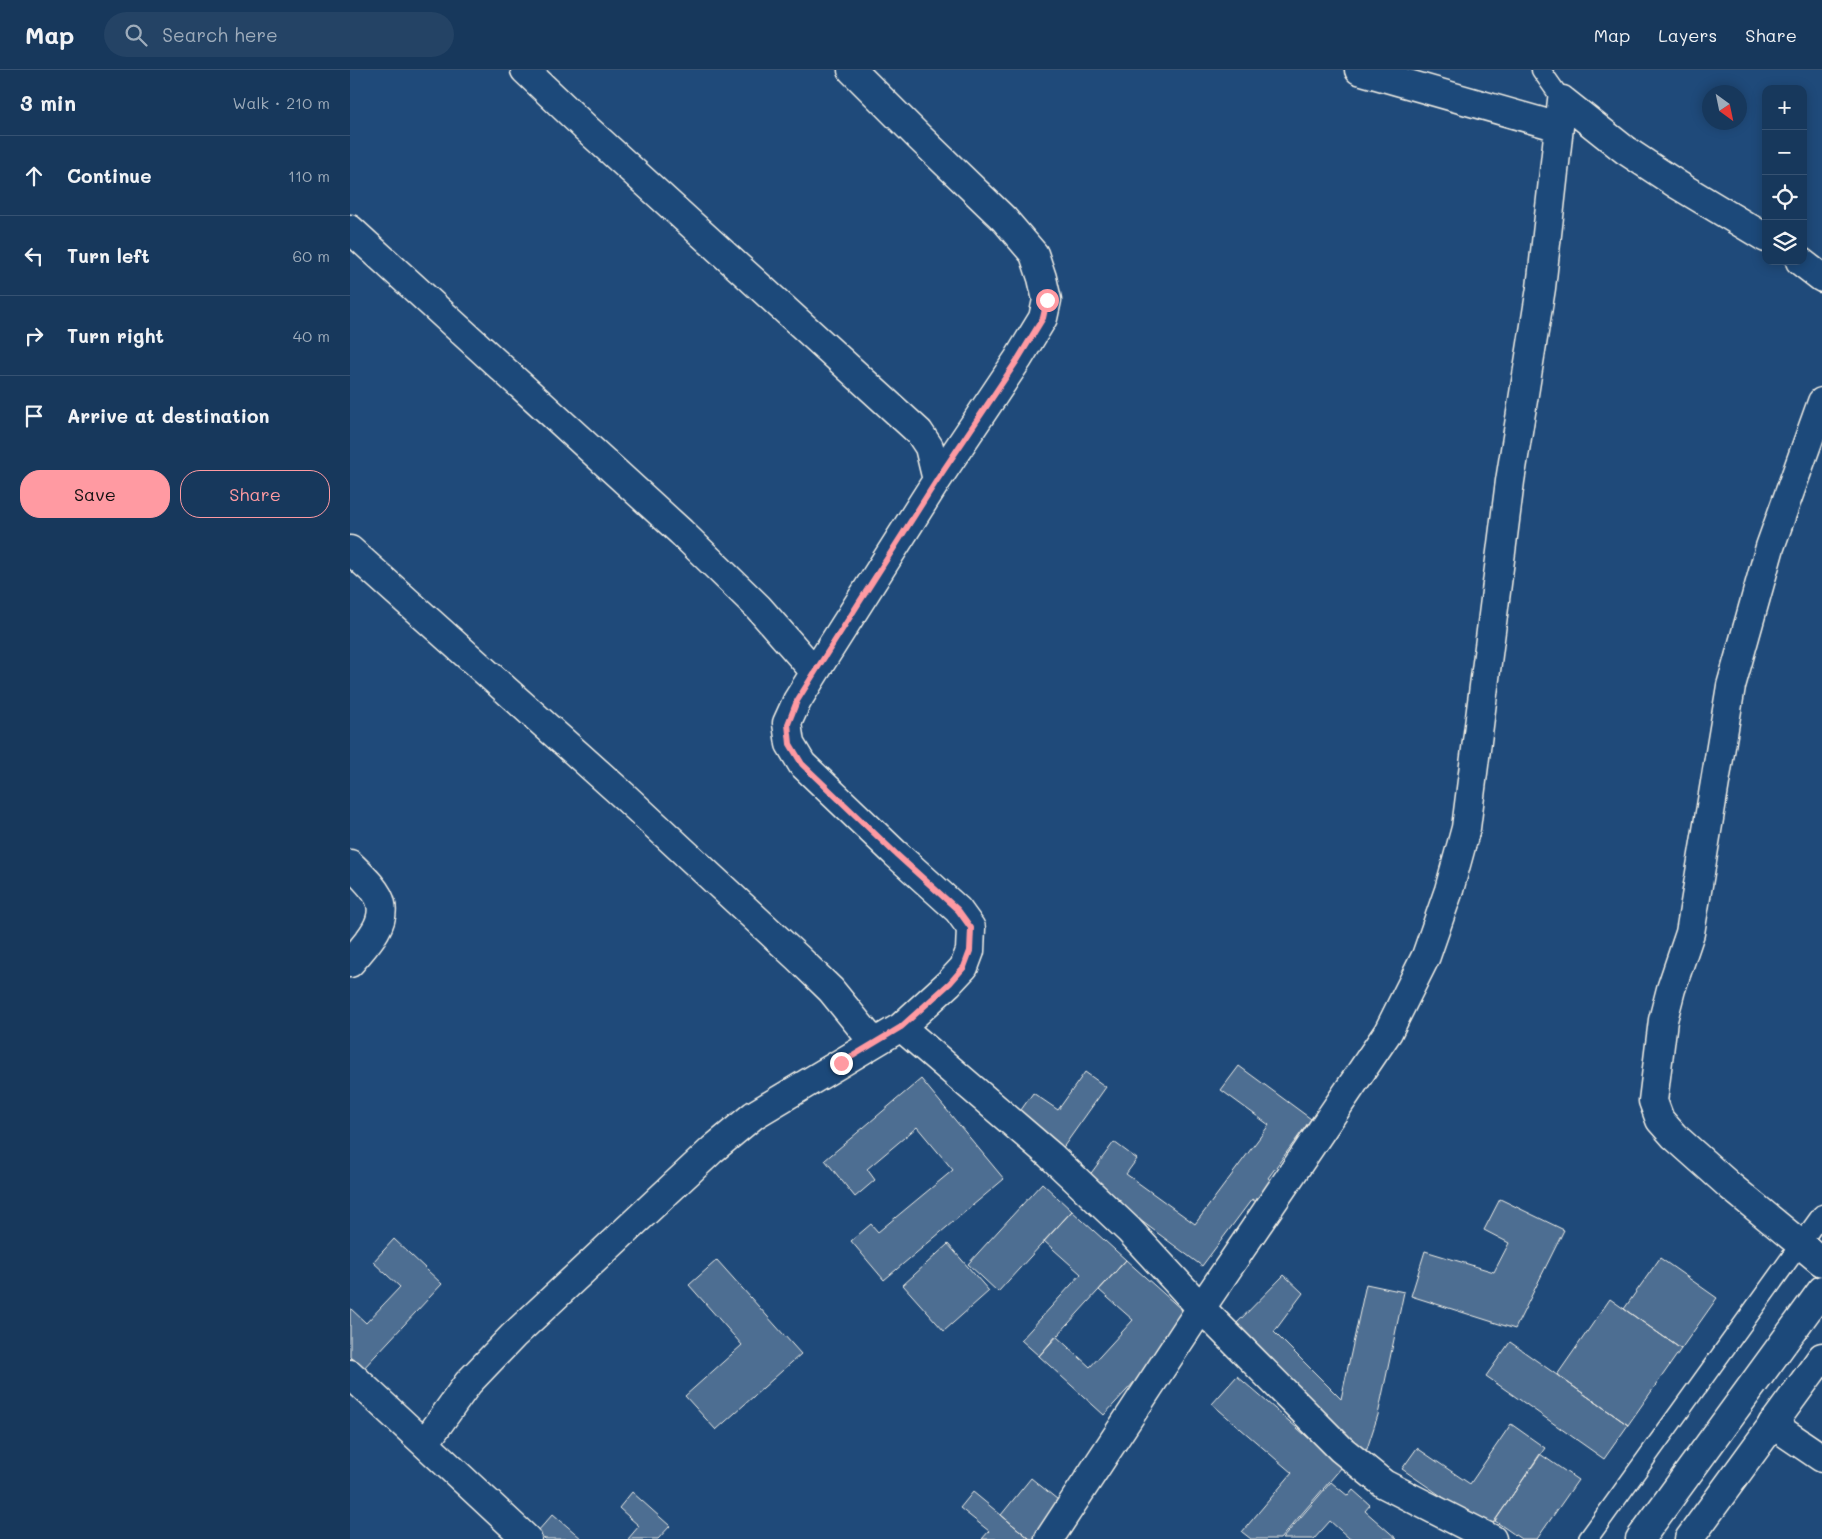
<!DOCTYPE html>
<meta charset="utf-8">
<style>
body{margin:0;font-family:Mali,sans-serif;background:#244365;color:#f1f3f6}
.controls{position:absolute;right:15px;top:15px;display:grid;overflow:hidden;border-radius:10px;box-shadow:0 2px 12px #0003}
.controls button{width:45px;height:45px;display:grid;place-items:center;padding:0;border:0;border-bottom:1px solid #365272;background:#17385c;color:#f1f3f6;font:25px sans-serif}
.compass{position:absolute;left:1352px;top:15px;width:45px;height:45px;border-radius:50%;background:#17385c;box-shadow:0 2px 12px #0003;rotate:147deg}
.stop{position:absolute;width:15px;height:15px;margin:-11px;border:4px solid #ff9aa2;border-radius:50%;background:#fff}
.stop.end{background:#ff9aa2;border-color:#fff;box-shadow:0 1px 5px #0008}
.list{margin:0;padding:0;list-style:none}
h2{display:flex;justify-content:space-between;align-items:center;height:65px;margin:0;padding:0 20px;font-size:21px}
h2 small{font-size:16px;font-weight:400;color:#9eacbb}
.list li{display:grid;grid-template-columns:32px 1fr auto;gap:15px;align-items:center;box-sizing:border-box;height:80px;padding:0 20px;border-top:1px solid #365272}
.list b{display:block;font-size:19px;white-space:nowrap}
.list em{font-size:16px;font-style:normal;color:#9eacbb}
.actions{display:flex;gap:10px;padding:15px 20px}
.actions a{flex:1;padding:11px 0;border:1px solid #ff9aa2;border-radius:20px;text-align:center;font-size:18px;color:#ff9aa2}
.actions .main{background:#ff9aa2;color:#111}
.icon{flex:none;width:28px;height:28px;fill:none;stroke:currentColor;stroke-width:2;stroke-linecap:round;stroke-linejoin:round}
.map{position:relative;flex:none;width:1472px;height:1469px;overflow:hidden}
header{display:flex;align-items:center;gap:30px;box-sizing:border-box;height:70px;padding:0 25px;background:#17385c;border-bottom:1px solid #365272}
header strong{font-size:24px}
nav{display:flex;gap:28px;margin-inline-start:auto;font-size:18px}
.search{width:350px;height:45px;background:#244365;display:flex;align-items:center;gap:12px;box-sizing:border-box;padding:0 18px;border-radius:28px;color:#9eacbb;font-size:19px}
main{display:flex}
aside{flex:1;background:#17385c}
.map>svg:first-child{display:block}
.building{fill:#4d6e92;stroke:#f4f1e8}
.lines{fill:none;stroke-linecap:round;stroke-linejoin:round}
.lane-casing{stroke:#f4f1e8;stroke-width:21}
.street-casing{stroke:#f4f1e8;stroke-width:31}
.secondary-casing{stroke:#f4f1e8;stroke-width:31}
.lane{stroke:#1f4a7a;stroke-width:18}
.street{stroke:#1f4a7a;stroke-width:28}
.secondary{stroke:#1f4a7a;stroke-width:28}
.route{stroke:#ff9aa2;stroke-width:6}
</style>
<header>
<strong>Map</strong>
<div class="search"><svg class="icon" aria-label="search" viewBox="0 0 24 24"><circle cx="10" cy="10" r="6"/><path d="M15 15l6 6"/></svg>Search here</div>
<nav><a>Map</a><a>Layers</a><a>Share</a></nav>
</header>
<main>
<aside>
<h2>3 min<small>Walk · 210 m</small></h2>
<ul class="list">
<li><svg class="icon" aria-label="ahead" viewBox="0 0 24 24"><path d="M12 20V5M6 11l6-6 6 6"/></svg><div><b>Continue</b></div><em>110 m</em></li>
<li><svg class="icon" aria-label="left" viewBox="0 0 24 24"><path d="M17 20v-9H6M10 6l-5 5 5 5"/></svg><div><b>Turn left</b></div><em>60 m</em></li>
<li><svg class="icon" aria-label="right" viewBox="0 0 24 24"><path d="M7 20v-9h11M14 6l5 5-5 5"/></svg><div><b>Turn right</b></div><em>40 m</em></li>
<li><svg class="icon" aria-label="arrive" viewBox="0 0 24 24"><path d="M6 21V4h12l-3 4 3 4H6"/></svg><div><b>Arrive at destination</b></div></li>
</ul>
<div class="actions"><a class="main">Save</a><a>Share</a></div>
</aside>
<div class="map">
<svg width="1472" height="1469" viewBox="0 0 1472 1469">
<rect width="100%" height="100%" fill="#1f4a7a"/>
<filter id="ink" filterUnits="userSpaceOnUse"><feTurbulence type="fractalNoise" baseFrequency=".02" numOctaves="2"/><feDisplacementMap in="SourceGraphic" scale="10" xChannelSelector="R" yChannelSelector="G"/><feConvolveMatrix kernelMatrix="1 2 1 2 8 2 1 2 1" color-interpolation-filters="sRGB"/></filter>
<g filter="url(#ink)">
<!-- building -->
<path class="building" d="M889 996 961 1049 918 1108 927 1115 911 1136 902 1129 852 1196 736 1110 764 1072 787 1089 776 1104 845 1154 919 1055 871 1020Z
M735 1002 756 1017 712 1079 666 1047 683 1023 708 1040Z
M571 1009 654 1109 534 1210 501 1171 521 1154 528 1162 603 1100 567 1057 517 1099 525 1110 505 1127 475 1090Z
M692 1113 722 1141 648 1222 618 1194Z
M1150 1129 1214 1160 1165 1259 1061 1226 1075 1181 1144 1202 1159 1173 1134 1160Z
M722 1141 776 1190 689 1286 671 1270 731 1204 694 1171Z
M44 1169 92 1214 13 1299 0 1287V1238L16 1253 50 1217 23 1192Z
M598 1174 639 1221 594 1261 553 1215Z
M1310 1188 1367 1228 1331 1279 1274 1239Z
M367 1190 451 1284 366 1360 335 1326 392 1275 339 1215Z
M776 1190 842 1249 754 1345 689 1286 706 1266 740 1297 783 1250 749 1220Z
M934 1205 953 1223 924 1262 991 1329 1016 1214 1054 1222 1028 1345 1014 1388 882 1258Z
M1260 1229 1331 1279 1278 1355 1207 1305Z
M1160 1272 1278 1355 1254 1389 1136 1306Z
M887 1306 992 1397 930 1469H901L892 1462 942 1403 862 1334Z
M1161 1354 1195 1378 1139 1459 1052 1399 1067 1378 1120 1414Z
M1190 1384 1228 1410 1187 1469H1171L1145 1451Z
M681 1408 713 1434 684 1469H680L651 1445Z
M981 1412 998 1426 1003 1420 1020 1435 1015 1441 1047 1469H1000L980 1451 964 1469H932Z
M282 1422 320 1456 308 1469H278L289 1456 269 1438Z
M623 1422 651 1445 680 1469H632L639 1461 610 1438Z
M203 1444 232 1469H195L187 1462Z"/>
<g class="lines">
<!-- lane casing -->
<g class="lane-casing">
<path id="lane" d="M1191 0 1212 30
M1238 1469 1472 1144"/>
</g>
<!-- street casing -->
<g class="street-casing">
<path id="street" d="M175 0 238 60 569 362 579 377 587 410
M502 0 570 68 654 149 684 184 692 208 697 230 693 248 668 289 587 410 465 602 447 631 437 653 440 674 452 694 545 783 608 840 621 858 620 881 614 897 599 913 551 957
M1009 0 1209 57
M1212 30 1275 80 1328 115 1416 168
M0 159 331 462 408 537 465 602
M1450 191 1472 208
M1472 332 1420 477 1381 616 1340 863 1321 919 1313 950 1303 1031 1310 1050 1324 1066 1380 1116 1472 1192
M0 480 274 726 448 888 481 920 524 973
M0 794C9 803 29 821 31 834 36 856 13 877 0 893
M0 1304 177 1469
M1422 1354 1472 1388
M75 1373 118 1313 163 1266 363 1079 404 1045 551 957 700 1085 779 1160 851 1238 991 1379 1034 1414 1142 1469
M699 1469 851 1238 1038 962 1076 886 1099 820 1116 758 1160 411 1191 218 1212 30"/>
</g>
<!-- secondary casing -->
<g class="secondary-casing">
<path id="secondary" d="M1290 1469 1472 1220
M1339 1469 1472 1287"/>
</g>
<!-- lane -->
<use href="#lane" class="lane"/>
<!-- street -->
<use href="#street" class="street"/>
<!-- secondary -->
<use href="#secondary" class="secondary"/>
</g>
</g>
<g class="lines" filter="url(#ink)">
<!-- route -->
<path class="route" d="M491 993 551 957 600 913 614 897 620 881 621 858 608 840 545 783 452 694 440 674 438 654 447 631 465 602 587 410 668 289 693 248 697 230"/>
</g>
</svg>
<div class="controls">
<button>+</button>
<button>−</button>
<button><svg class="icon" aria-label="locate" viewBox="0 0 24 24"><circle cx="12" cy="12" r="6"/><path d="M12 2v4M12 18v4M2 12h4M18 12h4"/></svg></button>
<button><svg class="icon" aria-label="layers" viewBox="0 0 24 24"><path d="M12 4l9 5-9 5-9-5zM3 14l9 5 9-5"/></svg></button>
</div>
<svg class="compass" viewBox="-18 -18 36 36"><path d="M0-13l5 13h-10z" fill="#e53935"/><path d="M0 13l5-13h-10z" fill="#9eacbb"/></svg>
<div class="stop" style="left:697px;top:230px"></div>
<div class="stop end" style="left:491px;top:993px"></div>
</div>
</main>
